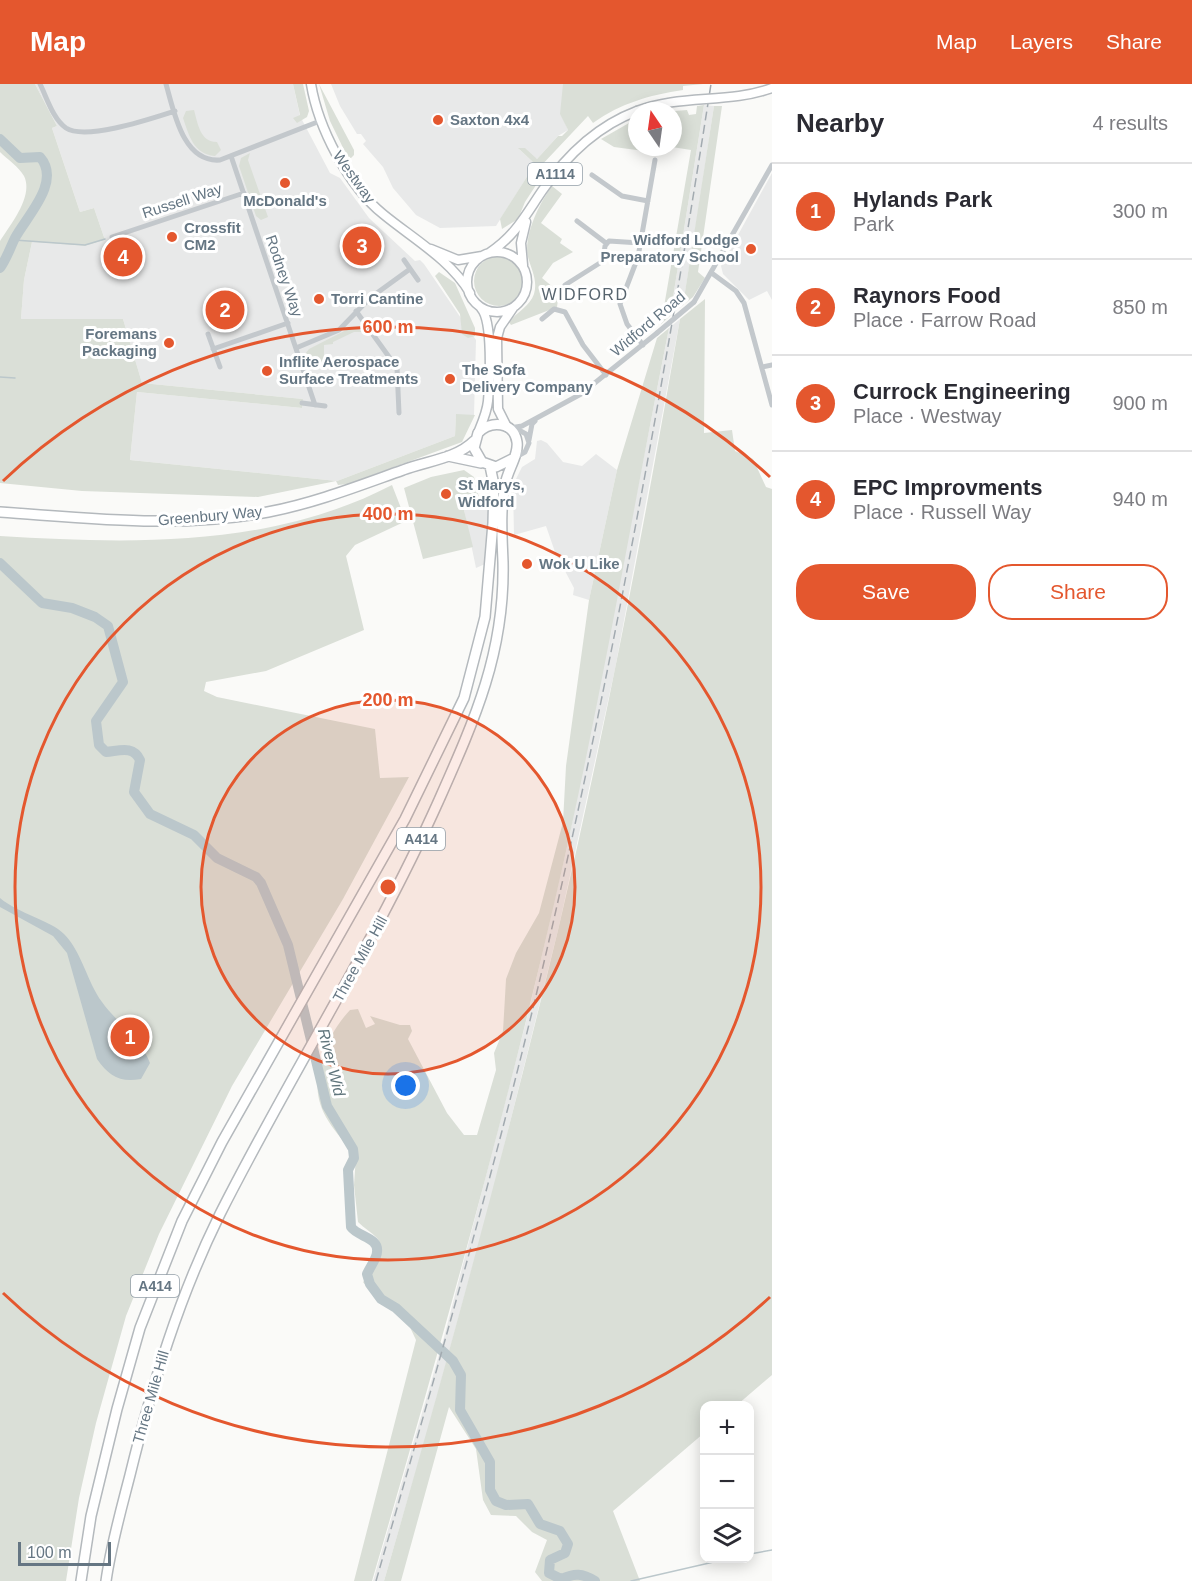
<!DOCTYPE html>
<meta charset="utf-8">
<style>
body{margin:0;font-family:Helvetica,sans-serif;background:#f2f2f3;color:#2b2b33}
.controls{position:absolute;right:18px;bottom:18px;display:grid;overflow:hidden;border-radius:12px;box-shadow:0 3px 15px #0003}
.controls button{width:54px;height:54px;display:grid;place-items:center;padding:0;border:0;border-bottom:2px solid #e1e1e2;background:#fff;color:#2b2b33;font:30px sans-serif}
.compass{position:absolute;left:628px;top:18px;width:54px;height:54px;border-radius:50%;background:#fff;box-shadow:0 3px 15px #0003;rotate:347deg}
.scale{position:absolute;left:18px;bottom:15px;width:93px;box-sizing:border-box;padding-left:6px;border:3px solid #657683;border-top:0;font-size:16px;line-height:21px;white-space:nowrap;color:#657683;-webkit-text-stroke:4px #fff;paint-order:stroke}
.you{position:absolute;left:406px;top:1002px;width:21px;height:21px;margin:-15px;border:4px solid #fff;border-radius:50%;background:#1a73e8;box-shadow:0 0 0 9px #1a73e833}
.badge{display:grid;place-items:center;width:39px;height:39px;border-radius:50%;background:#e4572e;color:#fff;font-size:20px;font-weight:700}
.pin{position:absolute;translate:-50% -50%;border:3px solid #fff;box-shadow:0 2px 6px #0006}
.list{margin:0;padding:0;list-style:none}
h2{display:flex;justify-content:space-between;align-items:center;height:78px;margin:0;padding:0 24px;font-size:26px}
h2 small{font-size:20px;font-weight:400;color:#7c7c81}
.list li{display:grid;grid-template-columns:39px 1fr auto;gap:18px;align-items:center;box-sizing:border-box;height:96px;padding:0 24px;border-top:2px solid #e1e1e2}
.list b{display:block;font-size:22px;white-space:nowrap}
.list p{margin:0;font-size:20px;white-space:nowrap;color:#7c7c81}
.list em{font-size:20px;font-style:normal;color:#7c7c81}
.actions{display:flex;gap:12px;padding:18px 24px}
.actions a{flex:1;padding:14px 0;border:2px solid #e4572e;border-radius:24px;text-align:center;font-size:21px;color:#e4572e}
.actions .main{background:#e4572e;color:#fff}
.icon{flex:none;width:33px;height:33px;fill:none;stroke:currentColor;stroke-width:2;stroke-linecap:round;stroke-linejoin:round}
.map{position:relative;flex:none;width:772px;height:1497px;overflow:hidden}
header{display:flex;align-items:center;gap:36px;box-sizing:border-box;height:84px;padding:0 30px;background:#e4572e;color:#fff}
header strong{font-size:28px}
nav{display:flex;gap:33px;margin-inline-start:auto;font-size:21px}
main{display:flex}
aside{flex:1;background:#fff}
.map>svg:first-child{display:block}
.built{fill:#e8e9e9}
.green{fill:#dadfd7}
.water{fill:#bbc7cb}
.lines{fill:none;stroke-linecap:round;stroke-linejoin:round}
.stream{stroke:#bbc7cb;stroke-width:1.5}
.river{stroke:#bbc7cb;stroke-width:10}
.primary-casing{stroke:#b5babe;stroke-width:11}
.highway-casing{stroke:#b4b9bd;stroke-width:12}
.street{stroke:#c3c8cc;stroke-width:5}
.primary{stroke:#fff;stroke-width:8}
.highway{stroke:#fff;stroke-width:9}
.rail{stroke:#a2aab0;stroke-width:1.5;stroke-dasharray:9 4.5;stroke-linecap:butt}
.primary-bridge-casing{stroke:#b5babe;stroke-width:11;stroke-linecap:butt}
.street-bridge{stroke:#c3c8cc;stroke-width:5}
.primary-bridge{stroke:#fff;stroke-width:8}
.ring{fill:none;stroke:#e4572e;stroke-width:3}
.poi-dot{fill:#e4572e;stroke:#fff;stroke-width:2}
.labels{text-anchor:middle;stroke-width:6;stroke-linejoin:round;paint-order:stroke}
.shield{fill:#fff;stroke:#939fa8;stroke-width:1.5}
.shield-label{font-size:14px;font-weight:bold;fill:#657683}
.poi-label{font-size:15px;font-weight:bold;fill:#657683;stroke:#fff;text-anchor:start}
.street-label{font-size:15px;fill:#657683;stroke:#fff}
.neighbourhood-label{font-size:16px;letter-spacing:1.5px;fill:#57646e;stroke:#fff}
.water-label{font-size:16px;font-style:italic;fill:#60757c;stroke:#fff}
.centre{fill:#e4572e;stroke:#fff;stroke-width:3}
.ring-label{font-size:18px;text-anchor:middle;font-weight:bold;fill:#e4572e;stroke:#fff;stroke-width:6;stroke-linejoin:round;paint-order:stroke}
</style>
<header>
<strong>Map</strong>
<nav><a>Map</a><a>Layers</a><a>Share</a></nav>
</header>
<main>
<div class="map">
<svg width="772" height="1497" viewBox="0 0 772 1497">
<rect width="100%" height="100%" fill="#fafaf8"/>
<!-- built -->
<path class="built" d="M35 0H293L300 32 330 89 340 94 369 134 415 177 420 176 424 180 476 256 474 331H456L455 352 337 397 130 376 137 308 302 324 303 315 142 299 123 235H21L24 196 32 158 85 162 105 156 94 124 80 128 52 44 57 42Z
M331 0H563V34L568 46 558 52 537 75 519 65 535 80 496 142 440 144 416 131 393 104 383 83 363 60 366 57 361 50H357L340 22Z
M704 21 714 22 697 134 683 221 670 232Z
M772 89V216L767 207 749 216 723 190 721 182Z
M680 235 615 585 559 842 491 1115 425 1356 384 1497H373L443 1257 529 926 569 754 669 244Z
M541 356 547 359 563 378 582 382 596 370 617 386 589 516 573 511 574 504 555 468 546 442 514 451 513 401 522 383 535 375 537 357Z
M480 418 486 422 489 431 485 480 476 484 464 426Z"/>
<!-- green -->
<path class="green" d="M0 0H35L57 42 52 44 80 128 94 124 105 156 85 162 32 158 24 196 21 235H123L142 299 303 315 302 324 137 308 130 376 337 397 455 352 456 330 475 331 462 358 348 400 338 401 336 397 258 413 82 407 0 399V157C10 141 34 112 24 92 19 83 7 75 0 68Z
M293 0H303L309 27 307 33 297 39 293 34 300 31Z
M319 0 354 66V71L351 74H348L330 37Z
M563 0H703L683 2V6C650 11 621 19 593 39L588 32 539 84 540 95 525 118 518 135 502 145 500 135 535 80 518 64H525L537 75 558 52H562L568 46 560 30Z
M704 21 670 232 661 240 691 66 672 63 675 27 687 26 689 31 696 30 697 22Z
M714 22H722L698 188 705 194 693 213 683 221Z
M194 26C198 40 200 58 217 58L221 66 215 72C193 70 189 51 183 34L186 27Z
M636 35 637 63H643L644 67 614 63 601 55Z
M250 69 248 76 268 133 261 136 256 132 239 82 241 74Z
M552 102 562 110 541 139 562 155 560 159 573 168 553 179 542 194 559 208 557 223 511 241 509 238C517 228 530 222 534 210 538 196 531 185 528 173 523 152 540 118 552 102Z
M474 197a25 25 0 1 1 50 0a25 25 0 1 1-50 0Z
M439 188 455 199 475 244V252L468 254 462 250 460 230 435 192Z
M705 215 704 349 732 346 735 367 753 375 766 403 772 405V1291L737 1321 704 1322V1349L613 1427 640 1497H542L535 1488 547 1456 532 1448 516 1432 491 1431 483 1416 476 1365 449 1323 401 1497H384C447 1280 506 1062 559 842 606 642 645 439 680 235Z
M352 243H360L363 248H354L333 258V260L324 261V272H328V274H345V278L305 279V270L309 265Z
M669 244C631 435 599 627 555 816 502 1045 438 1271 372 1497H354L416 1256 401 1224 379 1219 363 1198C373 1189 388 1167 377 1154 371 1148 364 1144 358 1138L354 1101 356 1071C328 1040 308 1018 322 975 328 956 336 941 350 926L358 925 366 944 375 940 370 932 400 941H410L412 947 408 955 447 1029 464 1051H477L496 986 494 969 503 947 506 895 516 869 539 829 563 738 566 682 589 516 617 386 657 254Z
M464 386 474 393 480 418 464 426 473 463 423 475 404 404 431 393Z
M392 401 406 437 355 461 346 472 364 546 266 587 206 598 204 607 217 613 375 645 380 694 409 693 343 815 232 1002 159 1150 126 1232 96 1339 79 1414 66 1497H0V452C132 460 271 464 392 401Z"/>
<!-- water -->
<path class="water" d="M0 814C19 830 50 836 64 850 82 868 87 898 102 918 117 939 141 955 150 979L141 995C120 999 109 992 97 975L67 869 53 852 0 823Z"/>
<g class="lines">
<!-- stream -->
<path class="stream" d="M14 156 85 161 105 155
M0 293 15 294
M750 1470 772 1466
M631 1497 731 1474"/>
<!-- river -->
<path class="river" d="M0 55 20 74 40 73C62 98 26 133 15 154 10 164 7 174 0 184
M0 479 42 519 72 524 95 533 108 542 123 598 96 637 99 661 106 668C119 667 133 661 140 676L134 708 150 730 194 751 217 774 256 793 261 799 288 861 327 1022 353 1065 354 1074 348 1086 351 1143C358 1153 379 1153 377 1168 377 1174 370 1183 367 1190L370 1200 381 1215 396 1224 453 1277 461 1291 460 1326 490 1378V1406L496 1417 506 1421 528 1420 540 1440 560 1447 568 1460 565 1469 550 1476 549 1489 561 1495C575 1489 582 1489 595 1497"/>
<!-- primary casing -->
<g class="primary-casing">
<path id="primary" d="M311 0C318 43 348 102 383 130 412 154 451 176 470 209
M431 165 458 176 482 172
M467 198a30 30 0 1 1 60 0a30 30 0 1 1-60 0Z
M489 169C515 152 525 132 542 107 566 72 597 42 637 27
M523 181 521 159 526 138
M507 343 498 325 497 254 500 243 513 224
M478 349C482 339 487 328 488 317 490 298 493 237 481 224"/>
</g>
<!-- highway casing -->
<g class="highway-casing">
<path id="highway" d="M448 372 481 379
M0 428C89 434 179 445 268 428 315 419 358 402 403 386 426 377 456 375 474 357
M81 1497 91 1432 117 1325 140 1244 182 1137 222 1058 405 735 464 614 485 533 493 439 494 401 490 382
M106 1497C111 1461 121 1426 130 1391 152 1301 179 1213 220 1130 290 991 375 859 439 716 475 635 505 568 503 478 502 452 500 426 505 401 507 387 519 371 517 358 514 337 490 336 478 349L474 364 482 378 496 383 512 375"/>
</g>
<!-- street -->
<path class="street" d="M40 0C47 14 53 35 66 44 86 57 153 34 175 27
M166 0C174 28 183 79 220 76L320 37
M231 72 315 321
M592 91 622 112 648 117
M577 137 606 159
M112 153 244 109
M404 176 418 196
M713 190 736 207 744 219 772 321
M565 201 603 177 605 162 609 157 640 159
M694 218 772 81
M356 227 397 284 399 329
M542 235 554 225 565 228 583 261 606 291
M208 250 220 283
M643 261 627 240 620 220 638 173 655 76
M296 264 339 246 370 214 410 185
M213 265 288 239
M762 283 772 281
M302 319 325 322
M510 344 522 342 581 310 657 249
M529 356 532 340 535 337
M514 374 525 368 529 359 526 350 515 344"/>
<!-- primary -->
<use href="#primary" class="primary"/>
<!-- highway -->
<use href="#highway" class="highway"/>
<!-- rail -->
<path class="rail" d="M376 1497C440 1275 505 1052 556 826 618 553 668 277 711 0"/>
<!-- primary-bridge casing -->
<g class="primary-bridge-casing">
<path id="primary-bridge" d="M637 27C681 10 728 20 772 4"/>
</g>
<!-- street-bridge -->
<path class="street-bridge" d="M657 249 694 218"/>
<!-- primary-bridge -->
<use href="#primary-bridge" class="primary-bridge"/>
</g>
<!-- distance rings -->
<circle cx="388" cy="803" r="187" fill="#e4572e" fill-opacity=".12"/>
<g class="ring">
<circle cx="388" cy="803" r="187"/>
<circle cx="388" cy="803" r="373"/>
<path d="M770 1213A560 560 0 0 1 3 1209M3 397A560 560 0 0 1 770 393"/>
</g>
<!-- markers -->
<g class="poi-dot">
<circle cx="438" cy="36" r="6"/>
<circle cx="285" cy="99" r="6"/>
<circle cx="172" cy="153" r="6"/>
<circle cx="751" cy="165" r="6"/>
<circle cx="319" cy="215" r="6"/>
<circle cx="169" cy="259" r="6"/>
<circle cx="267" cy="287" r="6"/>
<circle cx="450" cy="295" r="6"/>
<circle cx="446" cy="410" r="6"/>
<circle cx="527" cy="480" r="6"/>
</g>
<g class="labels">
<!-- shield labels -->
<g class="shield">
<rect x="528" y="79" width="54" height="22" rx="4.5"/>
<rect x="397" y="744" width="48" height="22" rx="4.5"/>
<rect x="131" y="1191" width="48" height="22" rx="4.5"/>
</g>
<g class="shield-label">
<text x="555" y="95">A1114</text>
<text x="421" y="760">A414</text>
<text x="155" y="1207">A414</text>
</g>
<!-- poi labels -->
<g class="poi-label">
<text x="450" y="41">Saxton 4x4</text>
<text x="285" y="122" text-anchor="middle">McDonald's</text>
<text x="184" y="149">Crossfit<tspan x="184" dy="17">CM2</tspan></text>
<text x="739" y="161" text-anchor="end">Widford Lodge<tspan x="739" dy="17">Preparatory School</tspan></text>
<text x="331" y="220">Torri Cantine</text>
<text x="157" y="255" text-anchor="end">Foremans<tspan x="157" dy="17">Packaging</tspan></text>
<text x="279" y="283">Inflite Aerospace<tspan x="279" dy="17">Surface Treatments</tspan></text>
<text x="462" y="291">The Sofa<tspan x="462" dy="17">Delivery Company</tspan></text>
<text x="458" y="406">St Marys,<tspan x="458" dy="17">Widford</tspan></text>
<text x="539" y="485">Wok U Like</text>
</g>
<!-- street labels -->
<g class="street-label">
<text transform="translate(354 93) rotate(54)" y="5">Westway</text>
<text transform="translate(182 117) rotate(-18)" y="5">Russell Way</text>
<text transform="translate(284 192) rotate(71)" y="5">Rodney Way</text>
<text transform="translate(648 240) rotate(-40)" y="5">Widford Road</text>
<text transform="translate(210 432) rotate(-5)" y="5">Greenbury Way</text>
<text transform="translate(360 875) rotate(-61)" y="5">Three Mile Hill</text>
<text transform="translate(151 1313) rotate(-74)" y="5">Three Mile Hill</text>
</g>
<!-- neighbourhood labels -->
<g class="neighbourhood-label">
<text x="585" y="216">WIDFORD</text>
</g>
<!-- water labels -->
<g class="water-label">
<text transform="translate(332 978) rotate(76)" y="6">River Wid</text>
</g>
</g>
<circle cx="388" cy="803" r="9" class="centre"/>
<g class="ring-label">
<text x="388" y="249">600 m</text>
<text x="388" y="436">400 m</text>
<text x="388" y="622">200 m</text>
</g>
</svg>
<div class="controls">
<button>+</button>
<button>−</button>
<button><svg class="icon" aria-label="layers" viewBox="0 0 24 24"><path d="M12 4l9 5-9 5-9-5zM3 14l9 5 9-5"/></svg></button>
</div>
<svg class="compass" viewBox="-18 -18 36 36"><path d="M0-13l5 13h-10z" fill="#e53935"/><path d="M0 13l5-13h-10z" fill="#7c7c81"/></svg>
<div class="scale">100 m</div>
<div class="you"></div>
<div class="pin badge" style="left:130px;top:953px">1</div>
<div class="pin badge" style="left:225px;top:226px">2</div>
<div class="pin badge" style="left:362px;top:162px">3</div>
<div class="pin badge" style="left:123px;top:173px">4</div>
</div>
<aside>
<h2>Nearby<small>4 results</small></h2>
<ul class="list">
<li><span class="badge">1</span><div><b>Hylands Park</b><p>Park</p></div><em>300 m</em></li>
<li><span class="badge">2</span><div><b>Raynors Food</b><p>Place · Farrow Road</p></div><em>850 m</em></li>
<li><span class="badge">3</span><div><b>Currock Engineering</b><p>Place · Westway</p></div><em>900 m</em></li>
<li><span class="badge">4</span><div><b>EPC Improvments</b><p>Place · Russell Way</p></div><em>940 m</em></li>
</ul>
<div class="actions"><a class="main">Save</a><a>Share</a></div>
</aside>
</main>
